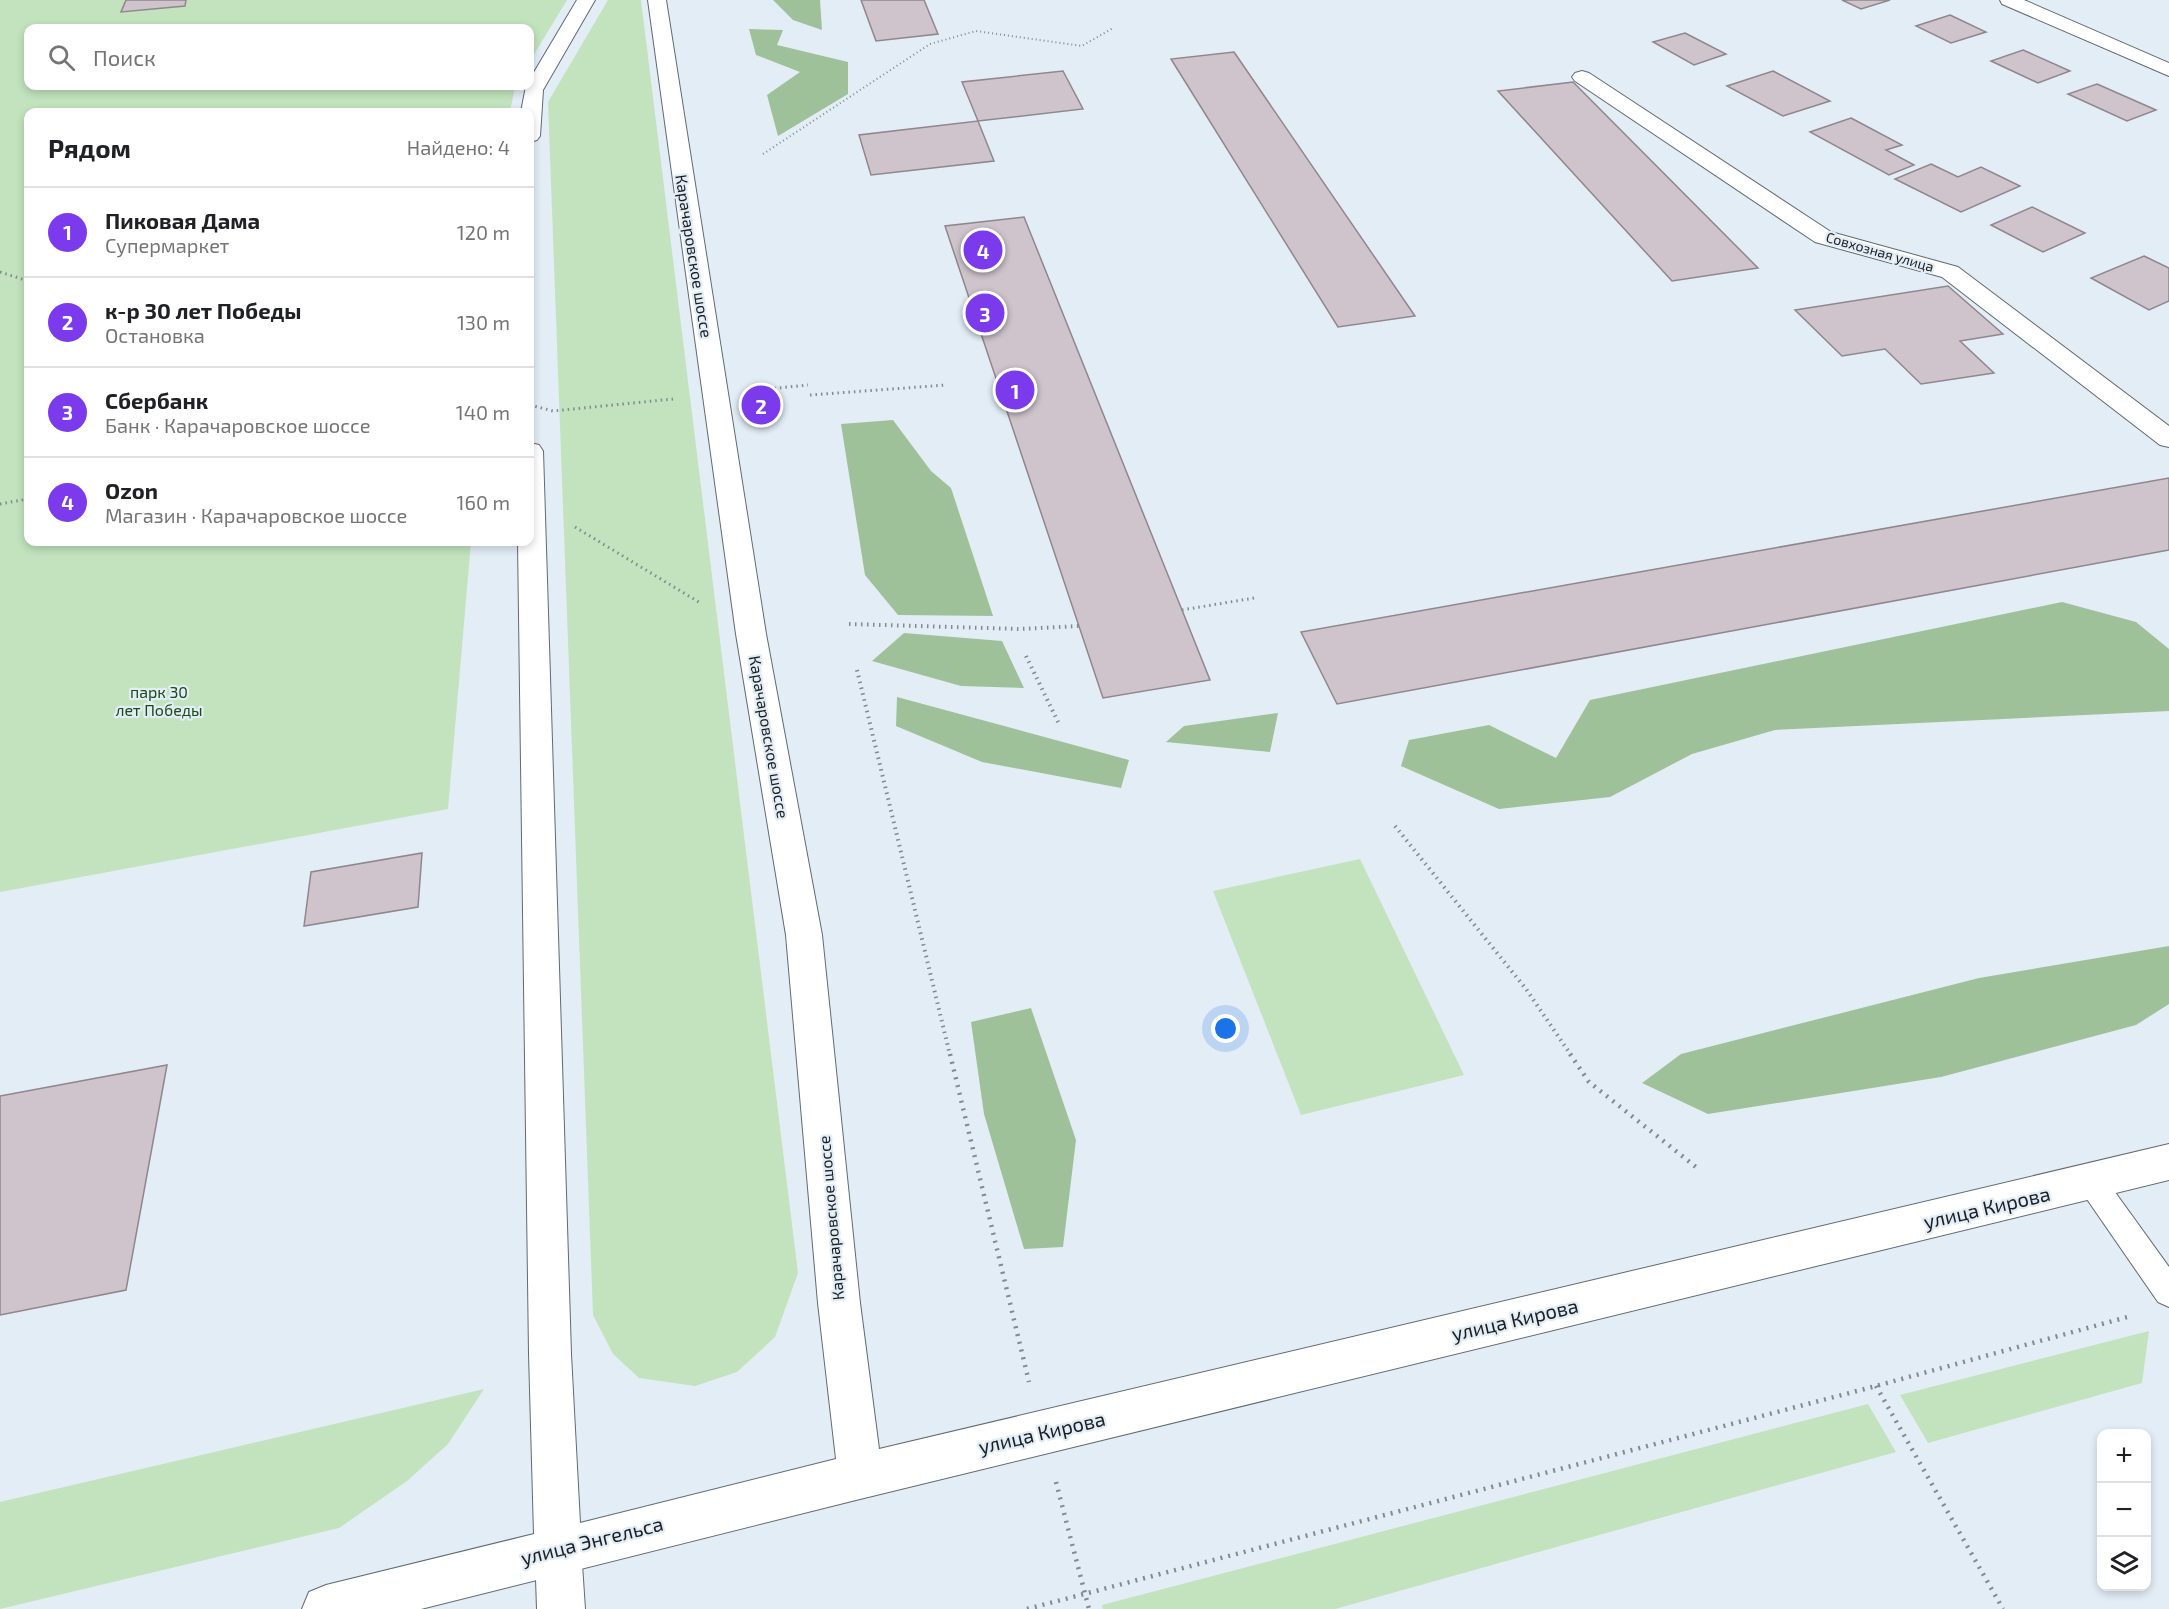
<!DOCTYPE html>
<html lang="ru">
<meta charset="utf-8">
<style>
body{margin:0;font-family:"Exo 2",sans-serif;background:#f2f2f2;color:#202124}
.controls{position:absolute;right:18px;bottom:18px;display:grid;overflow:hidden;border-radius:12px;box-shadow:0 3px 9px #0003}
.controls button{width:54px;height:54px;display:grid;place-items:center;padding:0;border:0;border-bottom:2px solid #e0e0e0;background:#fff;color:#202124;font:30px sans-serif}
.you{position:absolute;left:1226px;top:1029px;width:21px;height:21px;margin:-15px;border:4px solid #fff;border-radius:50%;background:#1a73e8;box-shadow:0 0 0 9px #1a73e833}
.badge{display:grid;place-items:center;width:39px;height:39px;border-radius:50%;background:#7c3aed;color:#fff;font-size:20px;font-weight:700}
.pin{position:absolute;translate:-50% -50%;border:3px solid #fff;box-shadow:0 2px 6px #0006}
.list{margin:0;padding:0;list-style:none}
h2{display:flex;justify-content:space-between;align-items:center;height:78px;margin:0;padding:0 24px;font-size:26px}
h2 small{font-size:20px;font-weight:400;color:#757577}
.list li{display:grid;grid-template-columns:39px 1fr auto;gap:18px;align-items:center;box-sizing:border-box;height:90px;padding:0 24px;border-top:2px solid #e0e0e0}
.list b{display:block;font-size:22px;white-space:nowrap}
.list p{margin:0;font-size:20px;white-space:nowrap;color:#757577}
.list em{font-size:20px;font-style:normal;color:#757577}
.icon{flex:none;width:33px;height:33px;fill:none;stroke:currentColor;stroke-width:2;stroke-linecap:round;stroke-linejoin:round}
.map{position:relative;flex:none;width:2169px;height:1609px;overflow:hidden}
.search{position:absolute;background:#fff;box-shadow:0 3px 9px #0003;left:24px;top:24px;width:510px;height:66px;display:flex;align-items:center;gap:15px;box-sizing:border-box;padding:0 21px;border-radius:12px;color:#757577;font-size:22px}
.panel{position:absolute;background:#fff;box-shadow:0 3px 9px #0003;left:24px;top:108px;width:510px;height:438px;border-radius:12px}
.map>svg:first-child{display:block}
.green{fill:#c2e3be}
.forest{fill:#9ec19a}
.building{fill:#cfc4cc;stroke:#90868d;stroke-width:1.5}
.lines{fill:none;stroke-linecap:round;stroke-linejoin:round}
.service-casing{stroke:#626a72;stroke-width:2}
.minor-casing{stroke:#626a72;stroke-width:2}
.tertiary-casing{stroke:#626a72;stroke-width:2}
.path-far3{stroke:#838a90;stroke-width:2;stroke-dasharray:1 3;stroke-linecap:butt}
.path-far2{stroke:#838a90;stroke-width:3;stroke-dasharray:1.5 4;stroke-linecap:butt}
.path-far1{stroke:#838a90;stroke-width:4;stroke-dasharray:1.5 4.5;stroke-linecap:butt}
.path{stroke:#838a90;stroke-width:4.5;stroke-dasharray:2 6;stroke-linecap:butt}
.service{fill:#fff;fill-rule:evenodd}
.minor{fill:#fff;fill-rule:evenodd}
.tertiary{fill:#fff;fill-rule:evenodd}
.labels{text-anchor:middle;stroke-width:4.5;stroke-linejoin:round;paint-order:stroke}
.far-street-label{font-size:14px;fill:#1c1f22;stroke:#e3edf6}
.street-label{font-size:16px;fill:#1c1f22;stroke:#e3edf6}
.park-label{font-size:16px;fill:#1b4b17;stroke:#e3edf6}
.near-street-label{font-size:20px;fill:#1c1f22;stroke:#e3edf6}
</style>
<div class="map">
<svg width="2169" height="1609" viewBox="0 0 2169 1609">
<rect width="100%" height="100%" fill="#e3edf6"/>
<!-- green -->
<path class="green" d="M0 0H567L530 61V28H28V86H515L510 112H28V542H471L448 809 0 892Z
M608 0H641L798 1273 775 1337 737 1372 695 1386 639 1378 613 1354 593 1315 548 102Z
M1360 859 1464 1075 1301 1115 1213 891Z
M2149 1331 2142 1383 1928 1443 1900 1395Z
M484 1389 448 1444 407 1481 339 1528 0 1609V1502Z
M1868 1404 1896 1452 1335 1609H1103L1102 1605Z"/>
<!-- forest -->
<path class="forest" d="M773 0H820L822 30 793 20Z
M749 29 783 30 777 45 848 62V94L778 136 767 95 800 72 756 55Z
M893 420 931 471 951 488 993 616 898 615 865 575 841 424Z
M2062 602 2136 622 2169 649V711L1775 730 1692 754 1610 797 1499 809 1401 766 1409 740 1489 725 1556 758 1590 700Z
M904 633 1002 641 1024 688 961 686 872 661Z
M897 697 1129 760 1121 788 982 762 896 726Z
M1278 713 1270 752 1166 742 1184 726Z
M2169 946V1004L2136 1025 1941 1077 1708 1114 1642 1083 1681 1054 1979 978Z
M1031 1008 1076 1140 1063 1247 1024 1249 984 1114 971 1022Z"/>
<!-- building -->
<path class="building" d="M126 0H186L185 6 121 12Z
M861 0H924L938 34 876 41Z
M1842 0H1890L1861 9Z
M1950 15 1986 32 1951 43 1916 26Z
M1685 33 1726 54 1694 65 1653 42Z
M2023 50 2070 71 2038 83 1991 61Z
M1234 52 1415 316 1338 327 1171 59Z
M1063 71 1083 109 978 121 962 82Z
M1773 71 1830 101 1783 116 1727 86Z
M1573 82 1758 268 1672 281 1498 91Z
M2097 84 2156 110 2127 121 2068 94Z
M1851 118 1902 145 1886 150 1914 165 1889 175 1810 132Z
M978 121 994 161 871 175 859 135Z
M1931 164 1958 177 1981 167 2020 186 1961 212 1895 179Z
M2032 207 2085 233 2043 252 1991 225Z
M1024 217 1182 610 1210 680 1103 698 945 226Z
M2144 256 2169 268V301L2149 310 2091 278Z
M1948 286 2003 334 1960 341 1994 373 1921 384 1885 349 1842 356 1795 310Z
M2169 478V550L1337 704 1301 632Z
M422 853 418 907 304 926 311 872Z
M167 1065 126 1290 0 1315V1096Z"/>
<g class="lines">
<!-- service casing -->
<g class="service-casing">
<path id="service" d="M2092 1170 2102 1174 2169 1267V1307L2158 1302 2082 1192 2078 1183 2082 1174Z"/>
</g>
<!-- minor casing -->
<g class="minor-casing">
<path id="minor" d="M2000 0H2024L2169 63V76L2002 4Z
M1582 71 1589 73 1831 232 1958 267 2169 426V447L2160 445 1942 277 1815 242 1575 81 1572 77 1575 73Z
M558 1526 574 1533 581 1549 585 1609H537L535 1549 542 1533Z"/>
</g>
<!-- tertiary casing -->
<g class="tertiary-casing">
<path id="tertiary" d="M577 0H595L543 90 540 136 537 140 530 142V112H521L526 86H530V79Z
M648 0H666L766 634 822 935 860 1303 879 1449 2169 1144V1180L860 1499 421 1609H302L309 1592 326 1585 534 1534 529 1354 518 542H530V443L539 445 543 451 571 1354 580 1523 836 1459 818 1303 786 935 736 634Z"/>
</g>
<!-- path-far3 -->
<path class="path-far3" d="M763 154 930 44 976 31 1082 46 1113 28
M0 272 3 273"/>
<!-- path-far2 -->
<path class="path-far2" d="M0 272 28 281
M758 390 808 385
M810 395 946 385
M530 405 553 411 673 399
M0 504 28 499
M575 527 702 604
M1182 610 1254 598"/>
<!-- path-far1 -->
<path class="path-far1" d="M849 624 1020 629 1079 626
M1026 656 1060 726
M857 670 950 1055
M1395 826 1526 989 1571 1055"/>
<!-- path -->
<path class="path" d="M950 1054 1029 1382
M1570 1054 1589 1082 1696 1167
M1876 1386 2003 1609
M1056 1482 1089 1609
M1027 1609 1876 1386 2131 1316"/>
<!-- service -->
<use href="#service" class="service"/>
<!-- minor -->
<use href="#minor" class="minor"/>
<!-- tertiary -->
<use href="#tertiary" class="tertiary"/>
</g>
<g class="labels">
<!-- far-street labels -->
<g class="far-street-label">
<text transform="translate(1880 252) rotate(16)" y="5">Совхозная улица</text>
</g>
<!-- street labels -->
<g class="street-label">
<text transform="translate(694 256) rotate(81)" y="6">Карачаровское шоссе</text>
<text transform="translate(769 737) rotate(80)" y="6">Карачаровское шоссе</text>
<text transform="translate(831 1218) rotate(-95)" y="6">Карачаровское шоссе</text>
</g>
<!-- park labels -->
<g class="park-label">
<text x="159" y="698">парк 30<tspan x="159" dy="18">лет Победы</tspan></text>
</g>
<!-- near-street labels -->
<g class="near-street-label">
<text transform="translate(1987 1208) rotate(-13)" y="7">улица Кирова</text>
<text transform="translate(1515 1320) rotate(-13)" y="7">улица Кирова</text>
<text transform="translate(1042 1433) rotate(-13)" y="7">улица Кирова</text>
<text transform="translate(592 1541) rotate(-14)" y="7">улица Энгельса</text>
</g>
</g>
</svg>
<div class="controls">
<button>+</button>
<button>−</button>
<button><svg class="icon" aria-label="layers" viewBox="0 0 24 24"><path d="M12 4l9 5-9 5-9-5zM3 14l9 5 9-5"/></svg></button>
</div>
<div class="you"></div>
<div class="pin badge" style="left:1015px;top:390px">1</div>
<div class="pin badge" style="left:761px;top:405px">2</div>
<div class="pin badge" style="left:985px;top:313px">3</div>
<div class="pin badge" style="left:983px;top:250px">4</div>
<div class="search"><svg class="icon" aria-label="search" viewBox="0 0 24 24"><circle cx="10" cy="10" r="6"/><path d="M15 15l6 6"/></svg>Поиск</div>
<section class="panel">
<h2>Рядом<small>Найдено: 4</small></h2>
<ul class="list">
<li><span class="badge">1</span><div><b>Пиковая Дама</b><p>Супермаркет</p></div><em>120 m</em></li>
<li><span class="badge">2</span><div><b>к-р 30 лет Победы</b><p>Остановка</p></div><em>130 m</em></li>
<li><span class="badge">3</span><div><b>Сбербанк</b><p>Банк · Карачаровское шоссе</p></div><em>140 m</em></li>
<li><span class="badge">4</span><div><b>Ozon</b><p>Магазин · Карачаровское шоссе</p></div><em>160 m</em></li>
</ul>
</section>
</div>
